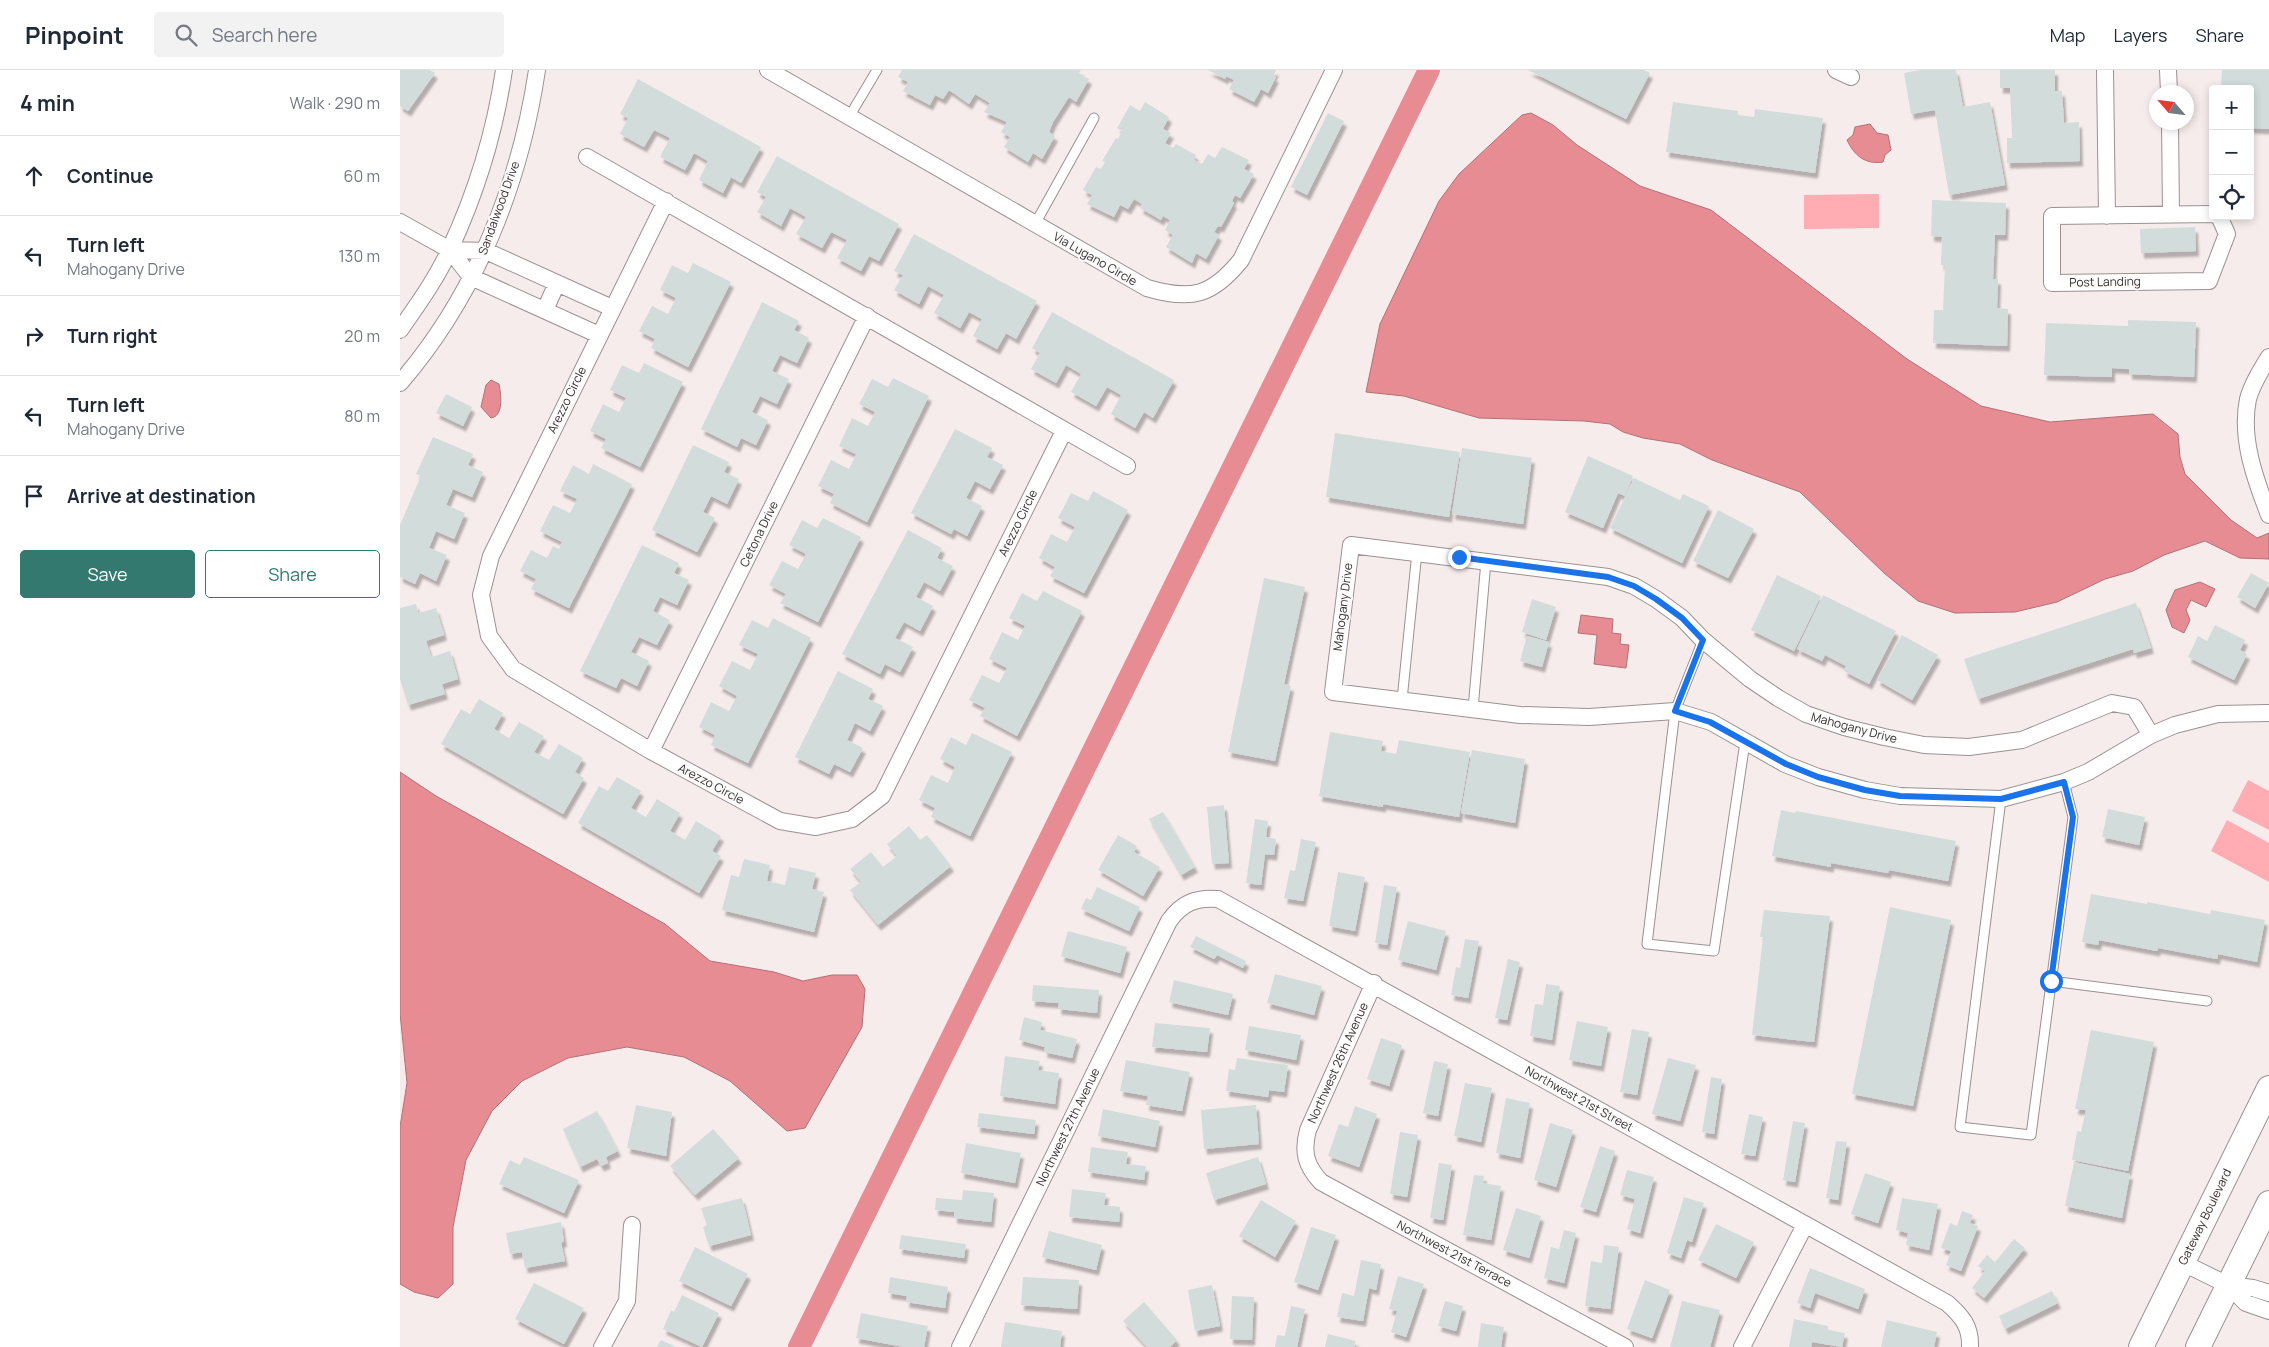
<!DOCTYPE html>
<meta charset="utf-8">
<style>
body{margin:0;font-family:Manrope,sans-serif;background:#f2f2f3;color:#1f2937}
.controls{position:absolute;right:15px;top:15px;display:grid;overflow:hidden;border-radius:5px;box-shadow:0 2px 8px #0003}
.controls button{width:45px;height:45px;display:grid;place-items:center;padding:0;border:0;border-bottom:1px solid #e0e1e3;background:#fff;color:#1f2937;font:25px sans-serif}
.compass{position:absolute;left:1749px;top:15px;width:45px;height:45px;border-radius:50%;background:#fff;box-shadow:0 2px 8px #0003;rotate:298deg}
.stop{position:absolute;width:15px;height:15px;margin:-11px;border:4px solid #1a73e8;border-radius:50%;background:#fff}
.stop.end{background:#1a73e8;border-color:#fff;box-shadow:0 1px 5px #0008}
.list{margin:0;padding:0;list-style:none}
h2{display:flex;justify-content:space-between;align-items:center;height:65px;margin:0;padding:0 20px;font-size:21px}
h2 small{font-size:16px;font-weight:400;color:#747a83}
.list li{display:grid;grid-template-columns:32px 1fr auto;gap:15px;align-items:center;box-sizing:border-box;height:80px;padding:0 20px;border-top:1px solid #e0e1e3}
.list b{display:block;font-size:19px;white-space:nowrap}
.list p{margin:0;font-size:16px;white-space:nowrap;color:#747a83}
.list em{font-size:16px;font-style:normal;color:#747a83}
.actions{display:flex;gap:10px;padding:15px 20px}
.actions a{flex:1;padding:11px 0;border:1px solid #33796f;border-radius:5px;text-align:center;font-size:18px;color:#33796f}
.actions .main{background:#33796f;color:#fff}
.icon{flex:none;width:28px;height:28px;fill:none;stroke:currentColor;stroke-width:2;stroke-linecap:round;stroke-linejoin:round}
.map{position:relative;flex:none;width:1869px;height:1277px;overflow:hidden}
header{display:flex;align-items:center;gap:30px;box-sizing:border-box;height:70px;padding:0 25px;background:#fff;border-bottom:1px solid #e0e1e3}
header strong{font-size:24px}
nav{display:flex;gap:28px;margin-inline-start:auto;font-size:18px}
.search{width:350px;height:45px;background:#f2f2f3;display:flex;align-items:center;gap:12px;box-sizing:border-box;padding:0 18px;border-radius:5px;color:#747a83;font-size:19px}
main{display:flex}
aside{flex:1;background:#fff}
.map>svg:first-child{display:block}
.green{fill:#ffacb2}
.water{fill:#e88c93;stroke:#b27076}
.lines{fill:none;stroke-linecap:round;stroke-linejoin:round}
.canal{stroke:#e88c93;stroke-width:22}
.building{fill:#d2dddb;filter:url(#shadow)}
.lane-casing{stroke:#9b9191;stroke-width:11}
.street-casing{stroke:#9b9191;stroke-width:18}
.secondary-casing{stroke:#9b9191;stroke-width:26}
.lane{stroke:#fff;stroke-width:9}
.street{stroke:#fff;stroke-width:16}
.secondary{stroke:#fff;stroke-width:24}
.route{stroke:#1a73e8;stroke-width:6}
.labels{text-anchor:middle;stroke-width:4;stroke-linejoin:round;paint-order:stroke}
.street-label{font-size:12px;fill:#353031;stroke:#fefbfb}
</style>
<header>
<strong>Pinpoint</strong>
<div class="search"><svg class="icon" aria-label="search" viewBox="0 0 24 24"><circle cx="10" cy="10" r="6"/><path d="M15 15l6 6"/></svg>Search here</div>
<nav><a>Map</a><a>Layers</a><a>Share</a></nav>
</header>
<main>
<aside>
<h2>4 min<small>Walk · 290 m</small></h2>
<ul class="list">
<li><svg class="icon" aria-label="ahead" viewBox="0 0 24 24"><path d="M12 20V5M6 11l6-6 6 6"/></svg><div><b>Continue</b></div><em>60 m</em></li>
<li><svg class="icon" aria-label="left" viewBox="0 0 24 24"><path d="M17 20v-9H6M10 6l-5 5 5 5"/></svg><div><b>Turn left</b><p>Mahogany Drive</p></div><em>130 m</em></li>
<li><svg class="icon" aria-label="right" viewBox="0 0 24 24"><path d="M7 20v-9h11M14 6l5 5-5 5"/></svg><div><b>Turn right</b></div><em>20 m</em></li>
<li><svg class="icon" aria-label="left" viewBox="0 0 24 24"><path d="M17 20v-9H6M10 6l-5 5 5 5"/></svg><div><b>Turn left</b><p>Mahogany Drive</p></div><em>80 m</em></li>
<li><svg class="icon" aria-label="arrive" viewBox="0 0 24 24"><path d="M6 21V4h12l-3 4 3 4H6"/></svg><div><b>Arrive at destination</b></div></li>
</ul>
<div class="actions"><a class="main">Save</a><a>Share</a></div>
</aside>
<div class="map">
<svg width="1869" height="1277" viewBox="0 0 1869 1277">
<defs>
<filter id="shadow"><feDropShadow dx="3" dy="5.5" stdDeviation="1" flood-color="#0004"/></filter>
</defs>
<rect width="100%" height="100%" fill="#f7ecec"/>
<!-- green -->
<path class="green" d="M1479 124V158L1404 159V125Z
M1848 710 1869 721V760L1832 741Z
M1827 750 1869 773V812L1811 781Z"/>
<!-- water -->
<path class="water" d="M1131 43 1153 55 1177 75 1240 116 1311 140 1507 289 1581 336 1650 352 1753 344 1778 364 1780 387 1785 404 1831 450 1857 468 1869 463V489L1840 488 1805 471 1764 485 1733 501 1705 509 1657 532 1615 542 1555 543 1518 531 1484 503 1400 422 1312 390 1280 374 1243 368 1223 362 1210 354 1184 351 1079 348 1004 326 966 322 980 254 1039 131 1059 104 1122 45Z
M1470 54 1477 63 1488 65 1491 80 1485 85 1483 92C1465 95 1454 85 1447 70L1453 65 1455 57Z
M91 310 99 314C101 324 104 346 91 348L81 337 86 315Z
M1800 512 1815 519 1806 537 1791 530 1786 540 1790 550 1784 563 1772 557 1766 540 1775 520Z
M1181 545 1213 549 1212 563 1221 564 1220 574 1229 575 1226 598 1194 594 1197 565 1178 563Z
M0 702 36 726 265 854 310 891 374 902 403 911 432 905H457L465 919 462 957 405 1058 387 1061 330 1011 284 987 227 977 168 988 122 1011 92 1041 66 1090 53 1157V1214L38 1228 14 1222 0 1214V1057L7 1013 0 943Z"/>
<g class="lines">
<!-- canal -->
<path class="canal" d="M399 1277 1029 0"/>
</g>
<!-- building -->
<path class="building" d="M0 0H30L35 3 8 41 0 36Z
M502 0H681L679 3 689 9 676 32 669 27 653 52 649 62 655 66 642 89 633 83 628 92 604 77 610 67 601 62 607 52 584 42 590 33 575 24 569 34 549 20 543 29 535 25 530 35 503 21 508 12 498 7Z
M808 0H876L873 6 876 7 868 23 861 19 854 32 829 19 834 10 826 6 825 9Z
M1128 0H1244L1250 3 1226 49Z
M1520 0H1556L1563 37 1590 32 1605 115 1549 125 1535 40 1511 44 1504 3Z
M1600 0H1655V21H1662L1664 53 1679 52 1680 91 1607 93V68H1612L1610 18H1600Z
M1822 0H1869V59L1850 58V19H1821Z
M238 9 361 77 341 113 331 107 323 123 299 110 308 91 294 83 285 100 260 87 270 68 254 60 244 77 220 64 228 48 220 44Z
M745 32 769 47 763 59 771 63 765 73 773 78 776 74 796 85 794 90 802 94 808 84 815 88 822 77 849 90 844 99 854 104 840 128 835 125 832 131 834 133 821 157 818 156 814 162 819 165 806 189 796 183 792 193 766 177 773 165 765 160 770 150 763 146 761 150 740 138 742 134 734 129 728 139 720 135 714 147 687 134 692 125 683 120 696 97 701 99 705 92 702 91 716 68 718 69 722 61 717 58 730 35 740 41Z
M1273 32 1338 41V45L1354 47 1355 39 1423 48 1415 103 1266 82Z
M928 43 944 51 907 125 891 117Z
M377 86 499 154 479 191 469 186 461 201 437 188 447 170 431 162 422 178 396 164 406 147 390 138 381 156 357 142 366 127 357 122Z
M1532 130 1606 133 1605 165H1595L1593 209H1598L1597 238 1608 239 1607 276 1533 273 1534 240H1543L1545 195H1541L1542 167 1531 166Z
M1795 157 1796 181 1741 183 1740 159Z
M514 164 637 231 616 269 606 263 597 279 573 266 582 249 569 242 560 258 534 243 544 225 528 216 519 234 494 220 503 205 494 201Z
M293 193 331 212 288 297 251 278 255 269 239 261 252 236 268 244 276 228 260 220 272 195 288 203Z
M362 232 399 251 394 260 409 268 397 293 380 285 372 301 389 309 377 334 360 326 352 342 368 350 356 375 341 368 337 377 301 359Z
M652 242 774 310 753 348 744 342 735 358 711 344 721 325 707 317 696 336 671 322 681 304 666 295 656 313 631 299 640 283 632 278Z
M1728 250 1796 252 1794 307 1729 304V299L1712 298V307L1644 305 1646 253 1728 256Z
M244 293 283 312 240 397 201 378 206 369 190 361 203 334 219 342 226 328 210 320 222 295 239 303Z
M493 308 529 326 467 452 430 433 434 424 418 416 431 390 449 399 456 384 439 376 452 348 468 356 475 342 459 334 472 309 488 317Z
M46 324 72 337 63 356 36 343Z
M555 359 592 378 587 387 603 395 590 419 575 411 566 428 582 436 567 466 554 459 551 464 511 443Z
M935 363 1060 382 1049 447 926 427Z
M33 367 73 384 68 395 83 402 72 427 53 419 46 435 65 443 54 469 36 461 29 478 47 485 36 511 20 503 15 514 0 507V455L21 406 16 404Z
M293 375 329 392 324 402 339 409 327 434 311 426 303 442 315 448 297 482 252 460Z
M1062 378 1132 388 1123 454 1052 444Z
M1188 386 1233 406 1225 426 1218 423 1203 458 1165 442Z
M193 394 232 414 169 538 131 519 136 509 120 501 131 480 147 488 153 476 159 479 162 472 140 461 153 435 170 443 177 429 160 421 173 395 189 404Z
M1234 408 1280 430 1283 424 1309 436 1282 493 1210 458Z
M693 421 728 440 684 523 650 506 655 497 639 488 651 464 667 472 675 457 658 448 671 423 688 431Z
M1318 440 1354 459 1328 508 1293 491Z
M423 448 461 467 418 552 380 533 386 524 369 515 382 491 398 499 406 484 389 475 402 450 417 458Z
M508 460 542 478 537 488 553 496 540 521 524 512 516 527 533 536 520 561 504 552 495 568 513 577 500 602 485 594 480 604 442 584Z
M242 475 279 493 274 503 289 510 277 535 260 527 253 541 270 550 257 575 239 567 231 582 249 591 237 616 221 608 216 618 180 601Z
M1851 503 1869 513 1855 538 1837 527Z
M1377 505 1421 526 1394 581 1351 560Z
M864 508 905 517 884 614 891 616 875 691 828 682Z
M643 521 682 541 617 666 580 646 585 638 569 630 582 605 599 613 607 598 589 589 602 562 618 570 625 556 609 548 622 523 637 531Z
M1423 525 1496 561 1469 614 1444 601 1446 596 1425 585 1422 591 1397 579Z
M1132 529 1156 537 1146 570 1122 562Z
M1736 533 1751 578 1734 583 1733 579 1578 629 1564 589Z
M16 534 18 543 36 538 44 565 26 571 31 587 50 581 58 609 42 614 45 624 8 635 0 609V538Z
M373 548 411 568 348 693 311 675 315 665 299 657 311 632 329 641 337 626 319 616 332 591 350 600 358 584 339 575 352 550 368 558Z
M1815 555 1845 570 1840 580 1847 584 1834 610 1788 587 1798 566 1807 571Z
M1502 565 1538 585 1512 630 1477 610Z
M1127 566 1149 572 1142 597 1120 591Z
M438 601 473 619 468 629 483 636 470 661 455 653 447 670 463 678 450 702 434 694 429 704 395 687Z
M79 629 103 643 94 659 109 668 119 652 144 666 134 682 149 690 159 674 183 688 175 702 184 708 163 744 41 674 61 639 70 644Z
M930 662 983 671 981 681 996 684 999 670 1070 682 1059 747 983 734V737L919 726Z
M572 663 612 682 570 766 531 747 535 738 519 730 531 705 548 713 555 697 540 689 551 667 566 675Z
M1072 680 1125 689 1115 753 1061 743Z
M217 707 241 721 231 738 246 747 257 729 280 743 270 761 285 770 296 751 321 766 312 781 321 786 299 823 178 753 199 716 208 721Z
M824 735 829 793 812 794 807 737Z
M1708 739 1745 747 1739 775 1702 767Z
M1381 740 1395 743 1396 741 1556 771 1548 811 1489 800 1488 803 1431 793V797L1372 786Z
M763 742 795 797 781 805 749 749Z
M855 749 868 751 866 767 876 769 874 785 865 784 861 815 846 813Z
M509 756 520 770 527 765 551 796 478 855 450 820 461 812 450 799 471 782 483 797 497 786 487 774Z
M718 765 737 776 734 782 760 797 743 826 698 800Z
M901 769 916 772 903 831 884 828 890 800 895 801Z
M344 789 370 795 367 811 385 815 389 797 416 803 412 819 424 822 414 862 322 840 331 805 339 807Z
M938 802 965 807 955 861 929 856Z
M984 815 997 817 987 875 975 873Z
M697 817 740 837 729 861 681 839 686 828 691 830Z
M1691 824 1747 834V832L1810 844 1811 840 1865 850 1857 892 1818 884 1817 889 1758 878 1757 881 1699 870 1698 875 1682 872Z
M1490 837 1551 850 1513 1036 1452 1024Z
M1364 840 1430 846 1414 972 1352 965 1363 867H1360Z
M1008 851 1046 861 1036 900 998 890Z
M668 861 727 877 720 903 661 886Z
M796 866 846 891 843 898 817 885 814 889 790 877Z
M1065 869 1079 871 1068 928 1051 925 1056 897 1060 898Z
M1108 889 1120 892 1107 950 1095 948Z
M875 904 922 916 914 945 867 933Z
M774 910 833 924 828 945 769 932Z
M1146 914 1160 916 1152 970 1130 966 1135 934 1143 935Z
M633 915 699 920 697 943 658 939 659 933 632 931Z
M624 947 642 952 640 960 677 969 672 988 644 982 645 977 619 970Z
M1177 951 1208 957 1201 996 1169 990Z
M755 953 810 958 807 982 752 977Z
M849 956 901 965 896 990 845 980Z
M1232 959 1249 962 1237 1025 1220 1022Z
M1691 960 1754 972 1728 1101 1672 1090 1677 1061 1681 1062 1686 1040 1675 1039Z
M981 968 1002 975 989 1016 967 1009Z
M605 986 640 991 638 1000 659 1003 655 1034 600 1026Z
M837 988 888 995 884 1022 869 1020 868 1027 826 1021 829 999 835 1000Z
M1268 988 1296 995 1280 1051 1252 1044Z
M726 990 790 1002 782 1041 746 1035 748 1026 720 1021Z
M1034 991 1048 994 1038 1046 1023 1043Z
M1311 1007 1322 1009 1314 1064 1302 1062Z
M1065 1013 1092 1018 1081 1072 1054 1066Z
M1106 1028 1130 1033 1120 1088 1096 1083Z
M236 1035 272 1042 266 1086 227 1078Z
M856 1035 859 1074 804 1079 801 1040Z
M955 1036 977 1044 959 1097 928 1086 939 1054 948 1057Z
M703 1039 760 1051 755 1077 698 1066Z
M197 1041 218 1081 206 1087 208 1093 201 1096 197 1089 180 1097 163 1059Z
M579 1043 636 1050 634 1064 577 1057Z
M1349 1044 1363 1047 1355 1086 1341 1084Z
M1393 1051 1405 1053 1395 1112 1383 1110Z
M1150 1053 1173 1060 1156 1117 1134 1110Z
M313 1059 339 1088 295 1125 270 1096Z
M1000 1062 1018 1065 1007 1127 990 1124Z
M1436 1071 1447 1072 1438 1130 1426 1128Z
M566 1073 621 1083 615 1113 561 1103Z
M1200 1076 1215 1081 1196 1142 1180 1137Z
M691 1077 728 1082 726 1094 746 1096 744 1110 688 1102Z
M124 1087 179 1110 164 1143 99 1114 110 1090 120 1095Z
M858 1087 866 1114 814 1130 806 1103Z
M1674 1092 1730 1104 1722 1148 1665 1136Z
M1039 1093 1052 1095 1043 1150 1030 1148Z
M1227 1100 1254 1107 1240 1163 1227 1159 1235 1129 1220 1125Z
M1465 1103 1491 1112 1478 1153 1451 1144Z
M1074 1105 1084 1106 1083 1113 1101 1116 1091 1170 1063 1165Z
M672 1119 706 1123 704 1135 720 1137 719 1152 669 1147Z
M563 1120 594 1123 591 1152 554 1148V1142L535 1140 536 1128 562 1130Z
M1284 1127 1304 1133 1292 1172 1287 1170 1281 1188 1267 1183Z
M342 1128 351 1165 309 1176 303 1157 307 1155 301 1138Z
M1502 1128 1538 1134 1529 1180 1506 1175 1508 1163 1496 1160Z
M861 1130 896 1151 875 1187 839 1166Z
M1116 1138 1141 1146 1129 1188 1103 1180Z
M1562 1141 1573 1145 1570 1153 1578 1156 1561 1201 1546 1195 1551 1181 1541 1178 1550 1153 1557 1156Z
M161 1152 164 1171 161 1173 165 1191 125 1198 122 1182 110 1184 106 1163Z
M1316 1154 1354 1172 1336 1208 1298 1190Z
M911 1157 936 1165 918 1220 894 1212Z
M1164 1160 1176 1163 1164 1213 1144 1208 1151 1177 1159 1179Z
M649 1161 702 1175 696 1200 642 1187Z
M501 1165 566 1174 564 1188 499 1179Z
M1614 1169 1625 1178 1584 1228 1572 1218 1585 1201 1578 1196 1587 1185 1595 1192Z
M1204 1175 1219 1177 1210 1239 1185 1236 1191 1191 1202 1193Z
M295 1177 348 1204 331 1236 279 1211Z
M961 1190 981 1194 976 1220 969 1218 963 1251 937 1247 942 1223 954 1226Z
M1410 1198 1465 1219 1458 1239 1415 1223 1410 1238 1397 1233Z
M998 1206 1024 1214 1006 1267 991 1262 997 1241 989 1239Z
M490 1207 548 1217 545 1238 506 1232 507 1226 488 1223Z
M623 1207 679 1210 677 1239 621 1235Z
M1245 1210 1270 1220 1252 1268 1227 1259Z
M134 1213 184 1238 164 1274 115 1249Z
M812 1215 820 1256 795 1261 788 1220Z
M1652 1221 1658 1233 1605 1259 1599 1246Z
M282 1225 319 1243 302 1277 263 1259 271 1240 274 1242Z
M832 1226 854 1227 852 1270 830 1269Z
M1045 1231 1063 1236 1056 1261 1038 1256Z
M1282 1231 1320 1240 1310 1277H1270Z
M744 1232 777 1270 770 1277H747L723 1251Z
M891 1236 905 1239 897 1277H875L877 1265 885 1266Z
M461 1243 528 1256 524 1277H504L456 1268Z
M1394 1249 1428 1256V1260L1445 1263 1442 1277 1412 1272 1411 1277H1389Z
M1487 1250 1537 1262 1534 1277H1481Z
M605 1252 662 1261 660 1277H601Z
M1081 1253 1104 1257 1101 1277H1078Z
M928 1264 956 1271 954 1277H925Z
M261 1270 276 1277H257Z"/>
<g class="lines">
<!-- lane casing -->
<g class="lane-casing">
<path id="lane" d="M449 47 477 0
M635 154 694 48
M1303 570 1275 641 1247 874 1314 881 1345 672
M1002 630 1017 482
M1073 639 1086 491
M1601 729 1560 1057 1631 1065 1673 747 1664 712
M1651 911 1807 931"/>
</g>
<!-- street casing -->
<g class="street-casing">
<path id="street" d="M368 0 747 218C791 231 812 226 841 190L934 0
M1436 0 1451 7
M1705 0 1707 146
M1768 0 1769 22
M1770 52 1771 144
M187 87 727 396
M266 131 91 486 81 525 89 566 113 599 251 681 380 751 416 757 452 749 482 726 664 361
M1813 144 1652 146V213L1809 211 1827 164 1819 146
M0 152 50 180 71 207 199 265
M50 180 86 181 212 238
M145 240 157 213
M0 260C18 234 37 208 50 179 76 123 95 61 104 0
M1869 287C1861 300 1852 314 1848 329 1840 368 1855 409 1869 445
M0 313C76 225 120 114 137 0
M1751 665 1688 702 1664 712 1601 729 1500 726 1465 720 1418 707 1385 694 1311 652 1275 641 1189 647 1120 645 933 622 951 475 1208 507 1234 516 1256 529 1282 548 1303 570 1350 609 1378 628 1406 644 1444 657 1484 667 1524 675 1569 677 1622 670 1712 633 1734 637 1751 665 1775 655 1818 644 1869 643
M251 681 467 246
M974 913 908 1060C902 1082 906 1096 921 1112L1225 1277
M1783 1193 1828 1215 1846 1233 1869 1241
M1828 1215 1853 1218 1869 1223
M202 1277 227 1231 232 1155
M560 1277 769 851C782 833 796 827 818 829L1547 1233C1562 1246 1571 1257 1570 1277
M1342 1277 1405 1155"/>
</g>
<!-- secondary casing -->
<g class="secondary-casing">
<path id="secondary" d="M1741 1277 1869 1018
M1798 1277 1869 1133"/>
</g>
<!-- lane -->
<use href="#lane" class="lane"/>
<!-- street -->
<use href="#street" class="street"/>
<!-- secondary -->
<use href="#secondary" class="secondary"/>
</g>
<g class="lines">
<!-- route -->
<path class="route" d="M1059 487 1208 507 1234 516 1256 529 1282 548 1303 570 1275 641 1310 652 1386 694 1418 707 1465 720 1500 726 1601 729 1664 712 1673 747 1651 911"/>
</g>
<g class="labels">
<!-- street labels -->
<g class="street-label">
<text transform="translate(99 138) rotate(-70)" y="4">Sandalwood Drive</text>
<text transform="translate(695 189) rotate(30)" y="4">Via Lugano Circle</text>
<text transform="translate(1705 212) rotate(-1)" y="4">Post Landing</text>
<text transform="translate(167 330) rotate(-64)" y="4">Arezzo Circle</text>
<text transform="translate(618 453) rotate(-64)" y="4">Arezzo Circle</text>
<text transform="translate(359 464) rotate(-64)" y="4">Cetona Drive</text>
<text transform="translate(943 537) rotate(-83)" y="4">Mahogany Drive</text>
<text transform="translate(1454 658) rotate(15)" y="4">Mahogany Drive</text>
<text transform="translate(311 714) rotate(28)" y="4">Arezzo Circle</text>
<text transform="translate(938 993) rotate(-66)" y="4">Northwest 26th Avenue</text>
<text transform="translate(1179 1029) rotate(29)" y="4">Northwest 21st Street</text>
<text transform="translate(668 1057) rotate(-64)" y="4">Northwest 27th Avenue</text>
<text transform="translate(1805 1147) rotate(-64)" y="4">Gateway Boulevard</text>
<text transform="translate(1054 1184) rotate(28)" y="4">Northwest 21st Terrace</text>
</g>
</g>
</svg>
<div class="controls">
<button>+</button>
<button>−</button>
<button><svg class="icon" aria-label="locate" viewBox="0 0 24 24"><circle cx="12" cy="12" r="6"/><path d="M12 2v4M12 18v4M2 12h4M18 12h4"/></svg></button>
</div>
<svg class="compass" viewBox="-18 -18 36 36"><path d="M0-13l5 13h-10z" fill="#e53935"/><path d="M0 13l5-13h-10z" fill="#747a83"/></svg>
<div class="stop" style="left:1651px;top:911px"></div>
<div class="stop end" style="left:1059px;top:487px"></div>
</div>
</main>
